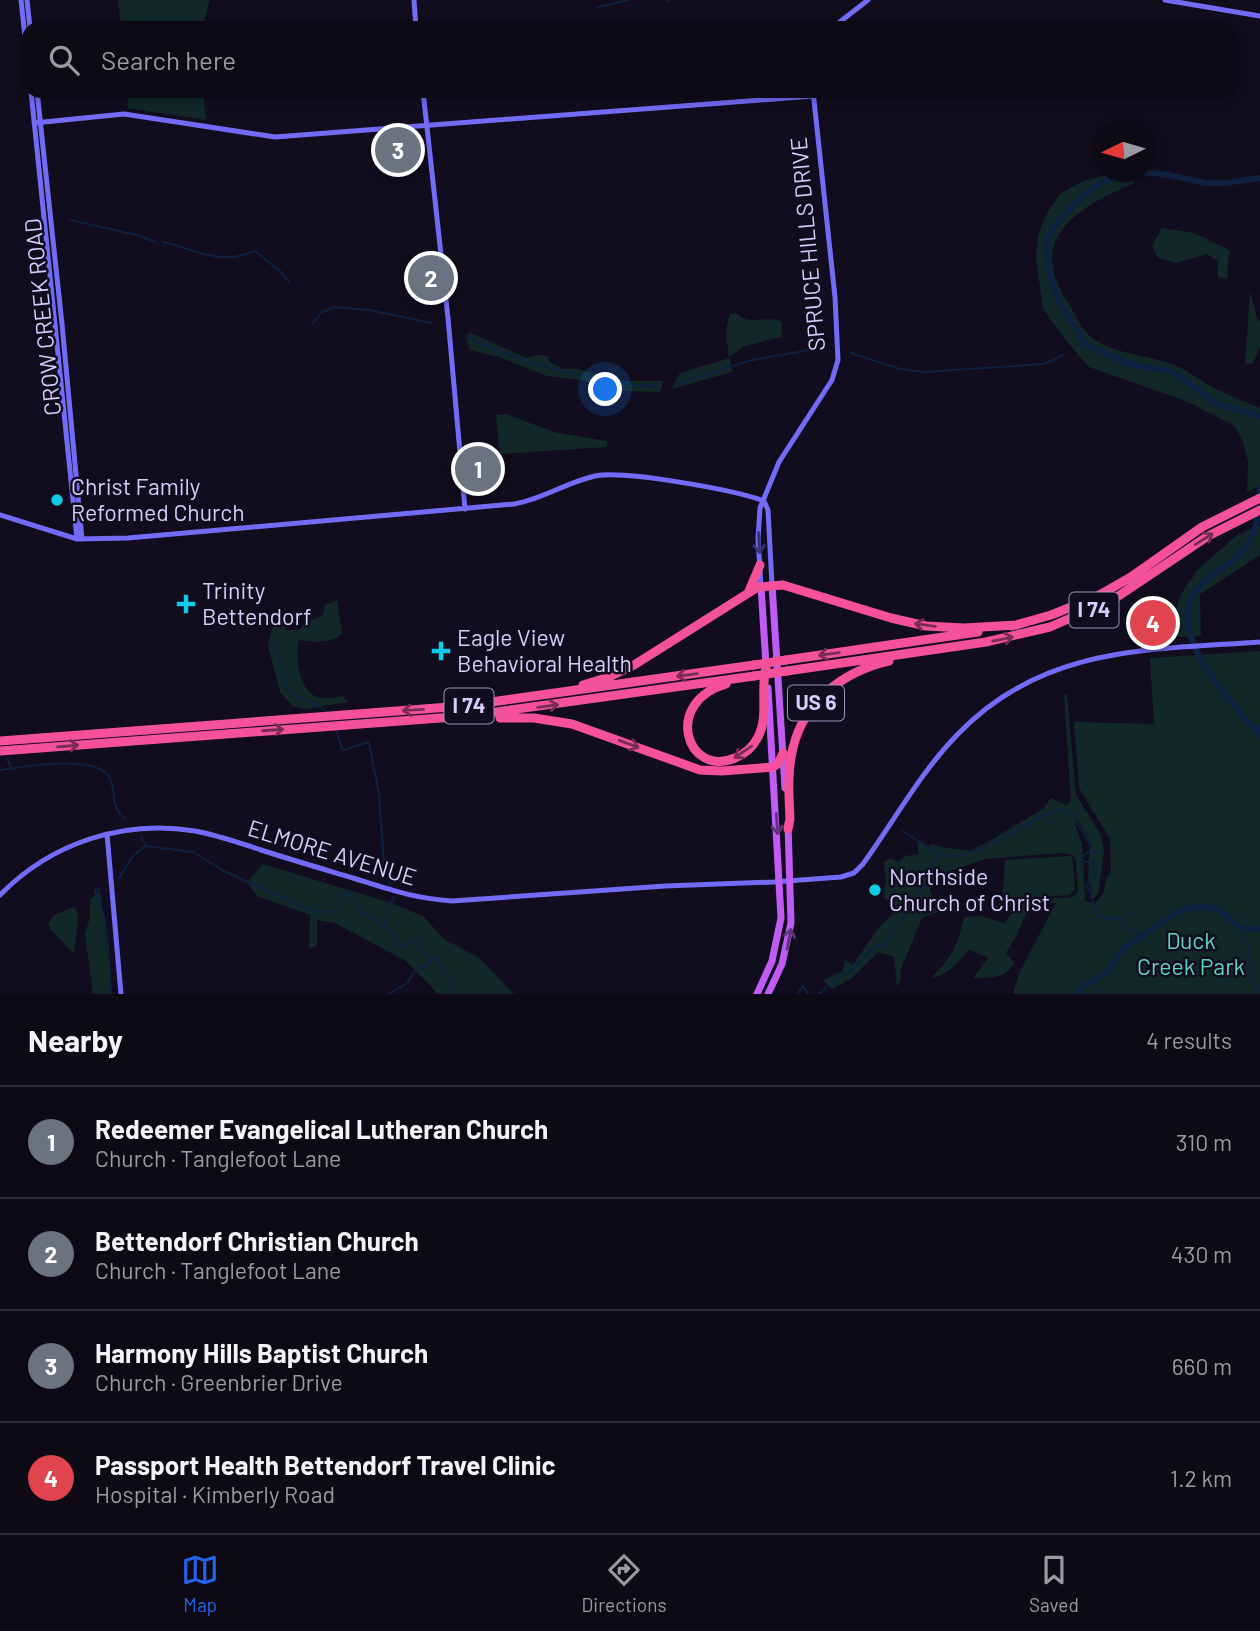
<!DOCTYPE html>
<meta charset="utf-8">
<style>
body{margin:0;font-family:Barlow,sans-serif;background:#16131f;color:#f1f3f6}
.compass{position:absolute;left:1092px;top:119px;width:63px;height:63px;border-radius:50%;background:#0d0a16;box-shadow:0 4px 10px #0003;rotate:265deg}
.you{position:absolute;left:606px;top:390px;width:24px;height:24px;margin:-18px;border:5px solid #fff;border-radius:50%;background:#1a73e8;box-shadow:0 0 0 10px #1a73e833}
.badge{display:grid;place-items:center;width:46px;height:46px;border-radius:50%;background:#2563eb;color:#fff;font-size:23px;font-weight:700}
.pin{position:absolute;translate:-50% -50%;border:4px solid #fff;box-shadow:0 2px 7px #0006}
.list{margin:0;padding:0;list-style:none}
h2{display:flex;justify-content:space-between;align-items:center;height:91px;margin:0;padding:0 28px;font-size:30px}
h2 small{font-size:23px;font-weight:400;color:#9a9aa1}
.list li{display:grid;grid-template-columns:46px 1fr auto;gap:21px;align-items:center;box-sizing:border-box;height:112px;padding:0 28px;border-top:2px solid #2d2b35}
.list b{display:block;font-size:26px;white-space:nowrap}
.list p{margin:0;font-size:23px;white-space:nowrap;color:#9a9aa1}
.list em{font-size:23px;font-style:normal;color:#9a9aa1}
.icon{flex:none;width:38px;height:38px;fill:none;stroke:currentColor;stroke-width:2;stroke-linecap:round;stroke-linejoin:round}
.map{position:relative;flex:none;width:1260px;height:994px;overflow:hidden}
.search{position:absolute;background:#0d0a16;box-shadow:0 4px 10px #0003;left:21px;right:21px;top:21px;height:77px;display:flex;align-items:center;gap:18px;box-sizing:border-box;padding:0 24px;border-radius:21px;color:#9a9aa1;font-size:26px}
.sheet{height:539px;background:#0d0a16}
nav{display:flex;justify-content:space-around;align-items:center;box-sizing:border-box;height:98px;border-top:2px solid #2d2b35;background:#0d0a16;font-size:19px;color:#9a9aa1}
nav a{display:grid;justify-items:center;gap:4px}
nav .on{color:#2563eb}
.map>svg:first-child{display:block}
.green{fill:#112827}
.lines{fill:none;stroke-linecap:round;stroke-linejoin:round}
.stream{stroke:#0f2141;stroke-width:2}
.river{stroke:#0f2141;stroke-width:6}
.secondary{stroke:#726bf6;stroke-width:5}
.primary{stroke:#c05cf5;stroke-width:7}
.highway{stroke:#f4519a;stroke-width:9}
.highway-bridge{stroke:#f4519a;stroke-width:9}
.oneway{stroke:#772c56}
.oneway2{stroke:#383374}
.oneway3{stroke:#60317f}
.poi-dot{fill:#0fcbe7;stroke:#110d1e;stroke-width:2.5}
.labels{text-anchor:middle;stroke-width:5;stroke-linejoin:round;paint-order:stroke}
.shield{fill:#110d1e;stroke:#9a94b9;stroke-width:2}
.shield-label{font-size:21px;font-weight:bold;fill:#d4cefc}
.street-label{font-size:23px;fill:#d4cefc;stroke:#110d1e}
.poi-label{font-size:23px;fill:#d4cefc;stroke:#110d1e;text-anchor:start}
.park-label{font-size:23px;fill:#5fd6bc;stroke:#110d1e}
</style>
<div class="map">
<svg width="1260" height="994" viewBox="0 0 1260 994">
<rect width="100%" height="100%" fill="#110d1e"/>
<!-- green -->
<path class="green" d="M118 0H210L202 28H121Z
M127 91H203L206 120 128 108Z
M1121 172H1133L1134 183C1080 207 1024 236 1068 303 1075 313 1082 331 1092 338 1120 357 1151 354 1179 367 1192 373 1203 383 1216 389 1230 396 1245 402 1260 408V486L1247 492 1248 461 1243 442 1235 426 1186 401 1089 367 1068 343 1043 309 1036 259 1038 235 1048 211 1060 194 1083 181Z
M1162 228 1194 233 1229 250 1227 279 1218 277V261L1207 254 1176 263 1158 258 1152 246Z
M1250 291 1257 318 1260 321V347L1253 363 1245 365Z
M736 313C747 325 764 317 779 320L782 323 781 337 744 346 729 357C727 340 724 330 730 314Z
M469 332 527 358 538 355 548 356 549 362 563 369H576L625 381H663L660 392 625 391 580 380 547 376 499 357 470 350 467 340Z
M730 358 732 372 671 389 680 373Z
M506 414 554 432 607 441V447L500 454 496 415Z
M1260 524V555L1200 594 1201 636 1176 637C1174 609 1176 597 1195 575L1194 573 1235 537Z
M337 600 342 634C330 644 314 642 299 640 294 656 299 693 320 698 326 699 335 697 342 696L348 702 305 709 293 706 280 692 268 646 273 624 283 619 286 630H299L303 624 323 615 325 605Z
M1260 651V994H1013L1019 973 1056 903C1027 904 1029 908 1018 932 1015 939 1010 946 1006 953L1014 963C1004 980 991 977 973 978L988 958 969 949C958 963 950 974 931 978 952 957 958 946 964 917L981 916 1004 923 1012 913 1008 906 995 907 1000 903 1072 897 1078 891 1076 861 1073 855 1062 853 985 859 945 873 936 871 930 889 932 896 928 904 930 909 957 903 956 912H938L922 918 900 971 901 979 897 987 894 957 878 952 852 978 832 989 823 980 843 971 845 960 853 965 879 927 892 915 893 905 883 896 886 881 884 863 890 858 898 862 906 856 919 854 917 844 921 841 928 846 933 844 941 847 970 851 988 842 1044 808 1051 798 1066 805 1071 801 1064 695H1067L1076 795 1101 835 1104 851 1098 894 1093 899 1088 878 1090 841 1077 819 1075 824 1082 844 1085 901 1095 904 1103 894 1108 872 1109 877 1111 869 1110 839 1079 788 1074 722 1154 724 1150 658Z
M1072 856 1075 890 1069 895 1002 900 1005 860Z
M263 864 388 902 423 916 444 939 479 958 514 994H438L406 961 335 923 317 920V945L309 949 310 915 257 896 247 882Z
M100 890 112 994H93L85 934 90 917V900Z
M72 907 76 908 78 917 74 954 50 929 48 923 53 916Z"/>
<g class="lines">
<!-- stream -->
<path class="stream" d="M667 0H669
M598 7 629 0
M70 220 137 235 155 242
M163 242C199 250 217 266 255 251L281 272 290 283
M313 323 321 313 334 307 370 310 431 323
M466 336C508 358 550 370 596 378 618 382 639 387 661 386
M1077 345 1082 341
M851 353 900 369 924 372 1044 364 1063 355
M675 385 748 361 824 347
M273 640 289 692C301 702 312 698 326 712
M336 730 342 749 344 750 369 742 379 795 384 864 391 887
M7 759 11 767
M0 770C23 767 100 753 110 779 118 797 108 802 125 819
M903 831 939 855
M141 837 146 846 193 852 222 870 311 911C328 913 342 915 342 893L348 892 357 903 360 910 392 932 400 947 416 940 421 952 437 961 452 980 453 994
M119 878 132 857 144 847
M101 888 95 891C96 899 101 905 103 913 108 937 110 969 111 994
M385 924V918L394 897
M1242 929 1246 943
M1248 947 1255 994
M389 994 407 983 417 968 425 967 432 959
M797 994 803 986 808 994
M819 994 835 979 852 969 874 947 887 943 928 881 927 868 939 855C979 864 1024 817 1063 809L1071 813 1095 852 1087 853 1080 858 1086 862H1092L1097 867 1095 878 1086 885 1091 894 1096 914 1106 918 1122 919C1125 931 1134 932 1144 935"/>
<!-- river -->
<path class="river" d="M1260 178C1242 180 1225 185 1207 183 1181 179 1158 170 1132 173 1109 176 1089 188 1073 206 1065 215 1054 225 1049 235 1045 243 1047 248 1048 256 1049 286 1061 309 1080 333L1082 341 1088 346 1130 364 1173 372 1217 404 1260 416
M1260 489C1258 518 1257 542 1232 561 1220 570 1207 577 1198 588 1161 629 1232 705 1260 735
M1076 994C1084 982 1096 981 1107 972 1114 966 1115 956 1122 950 1128 943 1137 940 1144 935 1165 919 1180 905 1208 907 1232 909 1226 931 1260 929"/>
<!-- secondary -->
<path class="secondary" d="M21 0 28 65
M27 0 30 28
M414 0 416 28
M1165 0 1260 16
M832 28 868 0
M31 91 77 539
M37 91 62 324 82 539
M423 91 448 318 465 509
M34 123 124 114 275 137 813 96
M764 501 768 510 772 585
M0 515 77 539 128 538 514 504C543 499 567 482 595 476 624 470 735 490 764 501
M761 586 758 539 760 508 779 462 832 380 838 360 835 297 813 91
M107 834 121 994
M0 895C51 843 123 819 195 831 218 835 239 843 261 850 292 860 323 869 353 878 391 890 412 898 452 901L665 886 774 882 841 877 854 873 863 864C894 821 920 773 957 735 1042 646 1147 650 1260 642"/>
<!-- primary -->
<path class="primary" d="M772 585 785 788
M761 586 766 665
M757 994 772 961 781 918 768 688
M768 994 782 964 791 923 788 824"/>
<!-- highway -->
<path class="highway" d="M749 591 760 565
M1012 626 1051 615 1096 597 1131 577 1202 527 1260 498
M786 660 978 632
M787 671 986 642 1050 627 1114 599 1208 536 1260 510
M726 684C663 702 686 778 735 758 745 754 753 747 758 737 769 716 760 691 766 668
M583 685 609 677 634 665 758 587 783 585 891 618 926 626 964 628 1017 625
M500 718H534L572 724 700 770 722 771 773 767 778 764 783 753
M0 741 463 706 754 665
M0 751 467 716 754 676
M788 829 790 819C789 796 787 771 793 748 804 701 844 671 889 661"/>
<!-- highway-bridge -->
<path class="highway-bridge" d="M754 665 786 660
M754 676 787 671"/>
</g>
<!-- one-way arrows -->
<defs><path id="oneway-shaft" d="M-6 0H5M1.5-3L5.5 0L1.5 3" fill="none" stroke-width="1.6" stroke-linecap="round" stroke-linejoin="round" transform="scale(1.75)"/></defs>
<g class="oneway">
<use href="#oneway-shaft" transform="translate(1204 539) rotate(-32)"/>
<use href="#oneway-shaft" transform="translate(925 625) rotate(-172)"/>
<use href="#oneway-shaft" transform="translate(1003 639) rotate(-11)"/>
<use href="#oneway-shaft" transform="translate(829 654) rotate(172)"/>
<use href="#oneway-shaft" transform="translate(687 675) rotate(172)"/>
<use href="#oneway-shaft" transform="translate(548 706) rotate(-8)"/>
<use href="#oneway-shaft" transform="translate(413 710) rotate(177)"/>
<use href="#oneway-shaft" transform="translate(273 730) rotate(-4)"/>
<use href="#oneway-shaft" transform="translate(629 744) rotate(20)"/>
<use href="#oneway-shaft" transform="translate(68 746) rotate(-5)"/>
<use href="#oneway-shaft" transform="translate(743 752) rotate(146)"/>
</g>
<use class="oneway2" href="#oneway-shaft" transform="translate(759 543) rotate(87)"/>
<g class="oneway3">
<use href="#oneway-shaft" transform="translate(777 824) rotate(86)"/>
<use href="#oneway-shaft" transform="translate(789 939) rotate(-79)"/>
</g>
<!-- markers -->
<g class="poi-dot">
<circle cx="57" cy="500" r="7"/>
<path d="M182.5 593.5h7v7h7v7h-7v7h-7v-7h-7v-7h7z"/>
<path d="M437.5 640.5h7v7h7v7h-7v7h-7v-7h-7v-7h7z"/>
<circle cx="875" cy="890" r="7"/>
</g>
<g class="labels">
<!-- shield labels -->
<g class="shield">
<rect x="1069.5" y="592.5" width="49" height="35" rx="5"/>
<rect x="788" y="685.5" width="56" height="35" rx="5"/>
<rect x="444.5" y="688.5" width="49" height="35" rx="5"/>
</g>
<g class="shield-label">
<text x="1094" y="617">I 74</text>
<text x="816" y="710">US 6</text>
<text x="469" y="713">I 74</text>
</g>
<!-- street labels -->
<g class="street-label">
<text transform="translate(808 244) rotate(-95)" y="8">SPRUCE HILLS DRIVE</text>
<text transform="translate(43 317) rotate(-96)" y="8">CROW CREEK ROAD</text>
<text transform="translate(332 853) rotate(17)" y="8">ELMORE AVENUE</text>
</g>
<!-- poi labels -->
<g class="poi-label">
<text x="71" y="495">Christ Family<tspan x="71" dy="26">Reformed Church</tspan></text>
<text x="202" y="599">Trinity<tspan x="202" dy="26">Bettendorf</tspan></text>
<text x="457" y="646">Eagle View<tspan x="457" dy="26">Behavioral Health</tspan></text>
<text x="889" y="885">Northside<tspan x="889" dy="26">Church of Christ</tspan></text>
</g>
<!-- park labels -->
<g class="park-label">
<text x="1191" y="949">Duck<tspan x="1191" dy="26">Creek Park</tspan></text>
</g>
</g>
</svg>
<svg class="compass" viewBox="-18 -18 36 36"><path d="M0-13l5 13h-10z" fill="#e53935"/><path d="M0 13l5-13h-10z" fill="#9a9aa1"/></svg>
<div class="you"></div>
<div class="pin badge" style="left:478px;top:469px;background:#6b7280">1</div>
<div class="pin badge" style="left:431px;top:278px;background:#6b7280">2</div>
<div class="pin badge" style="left:398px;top:150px;background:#6b7280">3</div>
<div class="pin badge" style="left:1153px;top:623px;background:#e0444e">4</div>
<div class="search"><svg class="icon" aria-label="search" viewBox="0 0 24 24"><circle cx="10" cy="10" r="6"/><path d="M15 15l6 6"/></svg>Search here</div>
</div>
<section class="sheet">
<h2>Nearby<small>4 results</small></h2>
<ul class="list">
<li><span class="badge" style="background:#6b7280">1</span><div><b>Redeemer Evangelical Lutheran Church</b><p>Church · Tanglefoot Lane</p></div><em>310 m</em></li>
<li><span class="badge" style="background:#6b7280">2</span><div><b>Bettendorf Christian Church</b><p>Church · Tanglefoot Lane</p></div><em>430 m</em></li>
<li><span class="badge" style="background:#6b7280">3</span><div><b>Harmony Hills Baptist Church</b><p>Church · Greenbrier Drive</p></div><em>660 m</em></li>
<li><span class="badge" style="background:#e0444e">4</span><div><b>Passport Health Bettendorf Travel Clinic</b><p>Hospital · Kimberly Road</p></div><em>1.2 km</em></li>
</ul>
</section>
<nav>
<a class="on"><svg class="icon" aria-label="map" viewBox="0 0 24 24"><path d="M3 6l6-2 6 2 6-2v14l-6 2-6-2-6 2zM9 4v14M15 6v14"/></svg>Map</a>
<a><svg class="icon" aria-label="directions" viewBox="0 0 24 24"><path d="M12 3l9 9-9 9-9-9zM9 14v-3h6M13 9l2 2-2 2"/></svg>Directions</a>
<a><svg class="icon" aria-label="saved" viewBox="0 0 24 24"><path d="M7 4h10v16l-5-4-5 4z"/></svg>Saved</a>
</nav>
